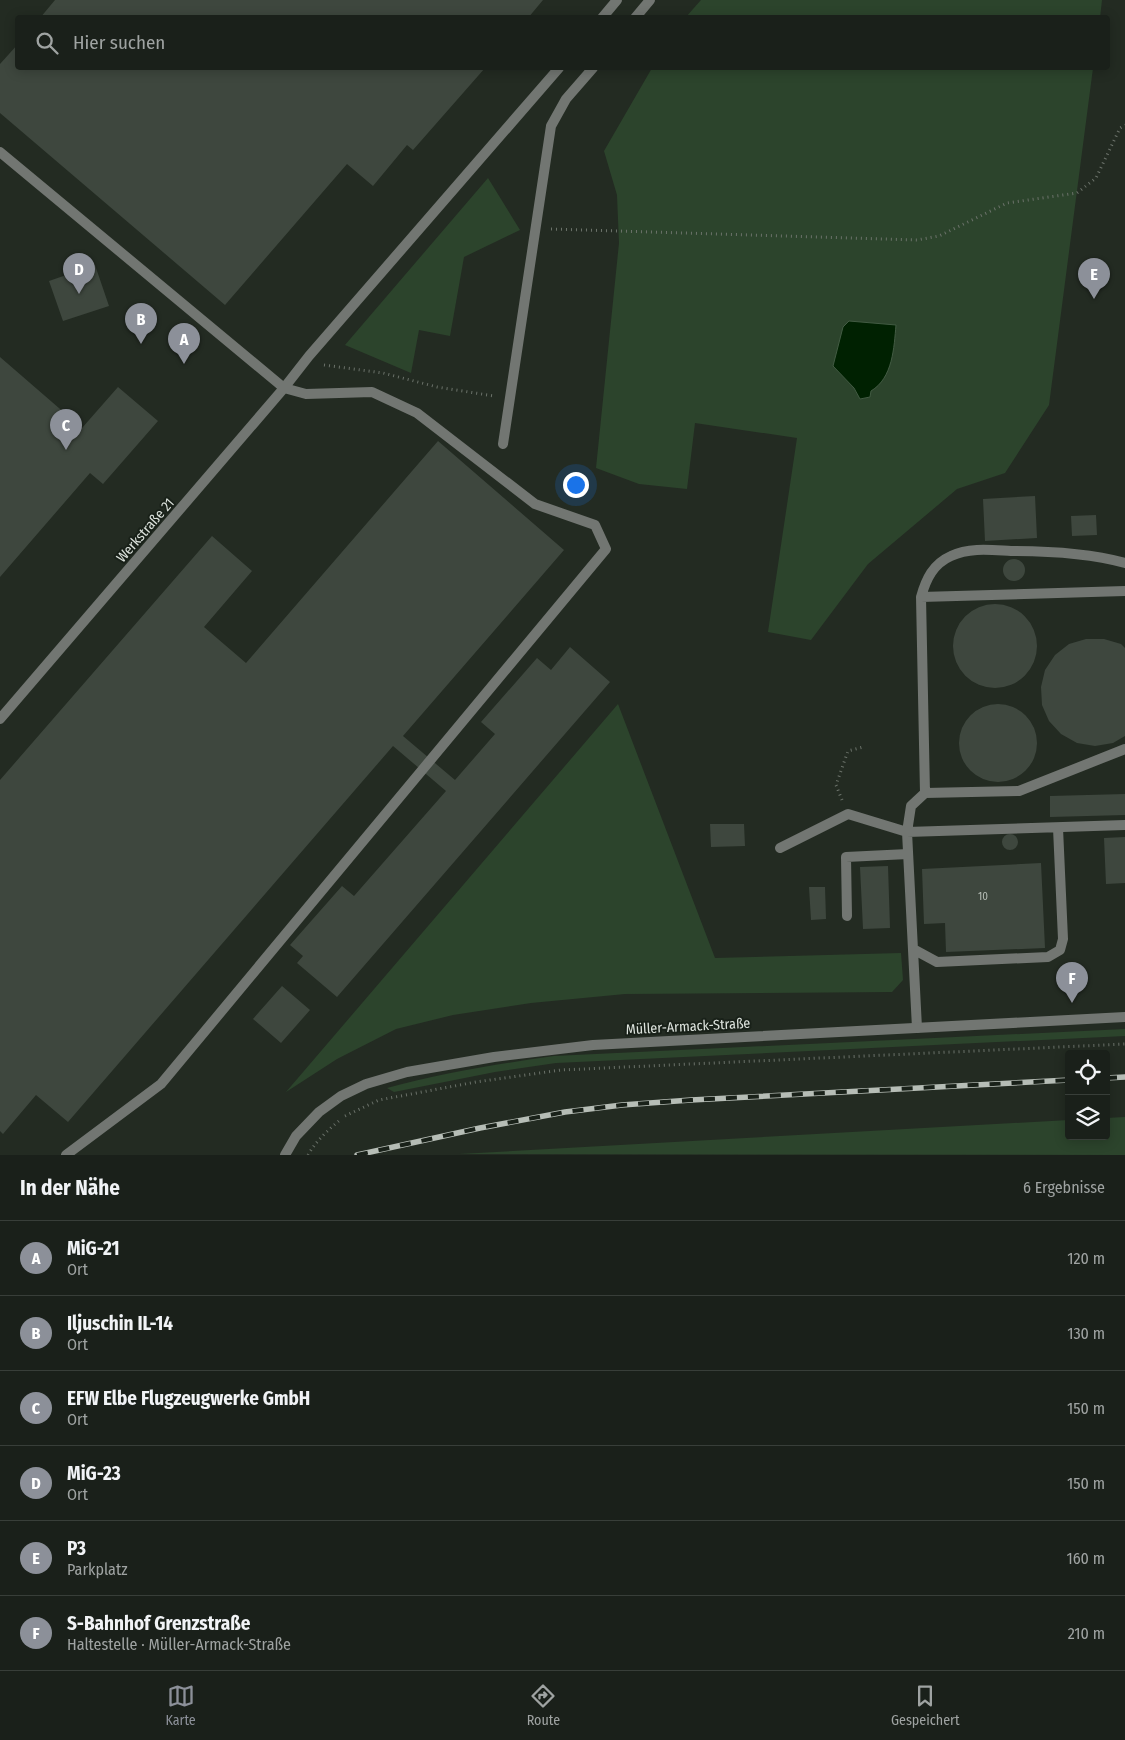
<!DOCTYPE html>
<html lang="de">
<meta charset="utf-8">
<style>
body{margin:0;font-family:"Fira Sans Condensed",sans-serif;background:#272d27;color:#f1f3f6}
.controls{position:absolute;right:15px;bottom:15px;display:grid;overflow:hidden;border-radius:5px;box-shadow:0 2px 12px #0003}
.controls button{width:45px;height:45px;display:grid;place-items:center;padding:0;border:0;border-bottom:1px solid #383e39;background:#1a201a;color:#f1f3f6;font:25px sans-serif}
.you{position:absolute;left:575px;top:484px;width:18px;height:18px;margin:-12px;border:4px solid #fff;border-radius:50%;background:#1a73e8;box-shadow:0 0 0 8px #1a73e833}
.badge{display:grid;place-items:center;width:32px;height:32px;border-radius:50%;background:#8c9099;color:#fff;font-size:16px;font-weight:700}
.pin{position:absolute;translate:-50% -41px;filter:drop-shadow(0 1px 2px #0008)}
.pin::after{content:'';position:absolute;top:26px;width:18px;height:15px;background:inherit;clip-path:polygon(0 0,100% 0,50% 100%)}
.list{margin:0;padding:0;list-style:none}
h2{display:flex;justify-content:space-between;align-items:center;height:65px;margin:0;padding:0 20px;font-size:21px}
h2 small{font-size:16px;font-weight:400;color:#9fa3a2}
.list li{display:grid;grid-template-columns:32px 1fr auto;gap:15px;align-items:center;box-sizing:border-box;height:75px;padding:0 20px;border-top:1px solid #383e39}
.list b{display:block;font-size:19px;white-space:nowrap}
.list p{margin:0;font-size:16px;white-space:nowrap;color:#9fa3a2}
.list em{font-size:16px;font-style:normal;color:#9fa3a2}
.icon{flex:none;width:28px;height:28px;fill:none;stroke:currentColor;stroke-width:2;stroke-linecap:round;stroke-linejoin:round}
.map{position:relative;flex:none;width:1125px;height:1155px;overflow:hidden}
.search{position:absolute;background:#1a201a;box-shadow:0 2px 12px #0003;left:15px;right:15px;top:15px;height:55px;display:flex;align-items:center;gap:12px;box-sizing:border-box;padding:0 18px;border-radius:5px;color:#9fa3a2;font-size:19px}
.sheet{height:515px;background:#1a201a}
nav{display:flex;justify-content:space-around;align-items:center;box-sizing:border-box;height:70px;border-top:1px solid #383e39;background:#1a201a;font-size:14px;color:#9fa3a2}
nav a{display:grid;justify-items:center;gap:2px}
nav .on{color:#8c9099}
.map>svg:first-child{display:block}
.green{fill:#2c442c;fill-rule:evenodd}
.water{fill:#002101;stroke:#425b43}
.building{fill:#3e473e}
.lines{fill:none;stroke-linecap:round;stroke-linejoin:round}
.path{stroke:#6b726a;stroke-width:3;stroke-dasharray:1 4;stroke-linecap:butt}
.lane{stroke:#727672;stroke-width:10}
.street{stroke:#727672;stroke-width:10}
.rail-casing{stroke:#b6bdb6;stroke-width:5.5}
.rail{stroke:#192119;stroke-width:4;stroke-dasharray:11;stroke-linecap:butt}
.labels{text-anchor:middle;stroke-width:4;stroke-linejoin:round;paint-order:stroke}
.number-label{font-size:11px;fill:#b5bcb5}
.street-label{font-size:14px;fill:#dde3dd;stroke:#192119}
</style>
<div class="map">
<svg width="1125" height="1155" viewBox="0 0 1125 1155">
<rect width="100%" height="100%" fill="#232b22"/>
<!-- green -->
<path class="green" d="M701 0H1102L1100 18 686 17Z
M652 68H1093L1049 405 1005 473 957 489 868 564 811 640 768 632 797 438 695 423 687 489 639 484 596 468 619 243 617 195 604 151ZM833 366 870 397 860 399 854 388Z
M488 178 520 230 464 257 450 336 419 330 411 373 345 345Z
M618 704 715 958 901 953 903 980 892 992 625 994 531 1003 453 1015 396 1029 337 1059 286 1092Z
M1125 1029V1036L556 1063 495 1072 394 1092 387 1088C442 1073 498 1064 554 1056Z
M1125 1117V1155L459 1154 1069 1120V1136H1106V1118Z"/>
<!-- water -->
<path class="water" d="M849 321 896 325C894 347 893 378 871 391L870 397 860 399 854 388 833 366 843 327Z"/>
<!-- building -->
<path class="building" d="M55 0H543L528 18H40Z
M18 44V68H485L413 150 407 145 373 186 347 164 225 305 0 113V64Z
M95 265 109 306 63 321 49 281Z
M0 357 82 428 118 387 158 421 103 484 90 473 0 577Z
M438 441 564 550 403 736 455 780 495 734 481 722 537 658 551 670 570 647 610 682 337 997 297 963 303 956 290 945 342 886 354 896 446 791 393 746 68 1122 36 1095 3 1134 0 1131V780L212 536 252 571 204 627 246 663Z
M1035 496 1037 538 985 541 983 499Z
M1096 515 1097 535 1072 536 1071 516Z
M1003 570a11 11 0 1 1 22 0a11 11 0 1 1-22 0Z
M953 646a42 42 0 1 1 84 0a42 42 0 1 1-84 0Z
M1086 639H1104L1121 644 1125 648V736L1113 743 1095 746 1077 743 1061 734 1049 721 1042 705 1041 687 1045 670 1055 655 1069 644Z
M959 743a39 39 0 1 1 78 0a39 39 0 1 1-78 0Z
M1125 794V815L1050 817V796Z
M710 824H744L745 846 711 847Z
M1002 842a8 8 0 1 1 16 0a8 8 0 1 1-16 0Z
M1125 837V883L1106 884 1104 838Z
M1041 863 1045 948 946 952 945 923 924 924 922 869Z
M888 866 890 928 863 929 860 867Z
M809 887H825L826 919 811 920Z
M282 986 310 1010 281 1043 253 1019Z"/>
<g class="lines">
<!-- path -->
<path class="path" d="M551 229 917 240 939 236 1007 203 1077 193 1096 178 1120 128 1125 125
M324 365 383 373 437 387 494 396
M842 800 836 785 848 751 863 747
M345 1116 379 1100 476 1082 561 1070 1125 1044
M308 1155C316 1141 328 1130 340 1120"/>
<!-- lane -->
<path class="lane" d="M602 18 617 0
M635 18 650 0
M0 152 284 388 306 394 372 392 417 413 535 504 595 525 606 549 161 1084 66 1155
M503 444 551 126 566 99 593 68
M1125 563C1089 553 1049 551 1011 551 992 550 970 547 951 556 933 564 926 579 921 597L925 793 1019 791 1125 749
M921 597 1125 591
M0 719 284 388 309 356 559 68
M780 848 848 814 907 832 1125 825
M847 916 846 857 908 854
M913 949 937 962 1048 957 1060 950 1063 939 1058 828
M917 1028 907 832 911 806 925 793"/>
<!-- street -->
<path class="street" d="M285 1155 296 1136 319 1112 341 1096 366 1084 407 1072 494 1057 593 1045 1125 1017"/>
<!-- rail casing -->
<g class="rail-casing">
<path id="rail" d="M1106 1078 1125 1077
M357 1155 480 1128 565 1112 622 1105 691 1100 1069 1080"/>
</g>
<!-- rail -->
<use href="#rail" class="rail"/>
</g>
<g class="labels">
<!-- number labels -->
<g class="number-label">
<text x="983" y="900">10</text>
</g>
<!-- street labels -->
<g class="street-label">
<text transform="translate(145 530) rotate(-49)" y="5">Werkstraße 21</text>
<text transform="translate(688 1026) rotate(-3)" y="5">Müller-Armack-Straße</text>
</g>
</g>
</svg>
<div class="controls">
<button><svg class="icon" aria-label="locate" viewBox="0 0 24 24"><circle cx="12" cy="12" r="6"/><path d="M12 2v4M12 18v4M2 12h4M18 12h4"/></svg></button>
<button><svg class="icon" aria-label="layers" viewBox="0 0 24 24"><path d="M12 4l9 5-9 5-9-5zM3 14l9 5 9-5"/></svg></button>
</div>
<div class="you"></div>
<div class="pin badge" style="left:184px;top:364px">A</div>
<div class="pin badge" style="left:141px;top:344px">B</div>
<div class="pin badge" style="left:66px;top:450px">C</div>
<div class="pin badge" style="left:79px;top:294px">D</div>
<div class="pin badge" style="left:1094px;top:299px">E</div>
<div class="pin badge" style="left:1072px;top:1003px">F</div>
<div class="search"><svg class="icon" aria-label="search" viewBox="0 0 24 24"><circle cx="10" cy="10" r="6"/><path d="M15 15l6 6"/></svg>Hier suchen</div>
</div>
<section class="sheet">
<h2>In der Nähe<small>6 Ergebnisse</small></h2>
<ul class="list">
<li><span class="badge">A</span><div><b>MiG-21</b><p>Ort</p></div><em>120 m</em></li>
<li><span class="badge">B</span><div><b>Iljuschin IL-14</b><p>Ort</p></div><em>130 m</em></li>
<li><span class="badge">C</span><div><b>EFW Elbe Flugzeugwerke GmbH</b><p>Ort</p></div><em>150 m</em></li>
<li><span class="badge">D</span><div><b>MiG-23</b><p>Ort</p></div><em>150 m</em></li>
<li><span class="badge">E</span><div><b>P3</b><p>Parkplatz</p></div><em>160 m</em></li>
<li><span class="badge">F</span><div><b>S-Bahnhof Grenzstraße</b><p>Haltestelle · Müller-Armack-Straße</p></div><em>210 m</em></li>
</ul>
</section>
<nav>
<a class="on"><svg class="icon" aria-label="map" viewBox="0 0 24 24"><path d="M3 6l6-2 6 2 6-2v14l-6 2-6-2-6 2zM9 4v14M15 6v14"/></svg>Karte</a>
<a><svg class="icon" aria-label="directions" viewBox="0 0 24 24"><path d="M12 3l9 9-9 9-9-9zM9 14v-3h6M13 9l2 2-2 2"/></svg>Route</a>
<a><svg class="icon" aria-label="saved" viewBox="0 0 24 24"><path d="M7 4h10v16l-5-4-5 4z"/></svg>Gespeichert</a>
</nav>
